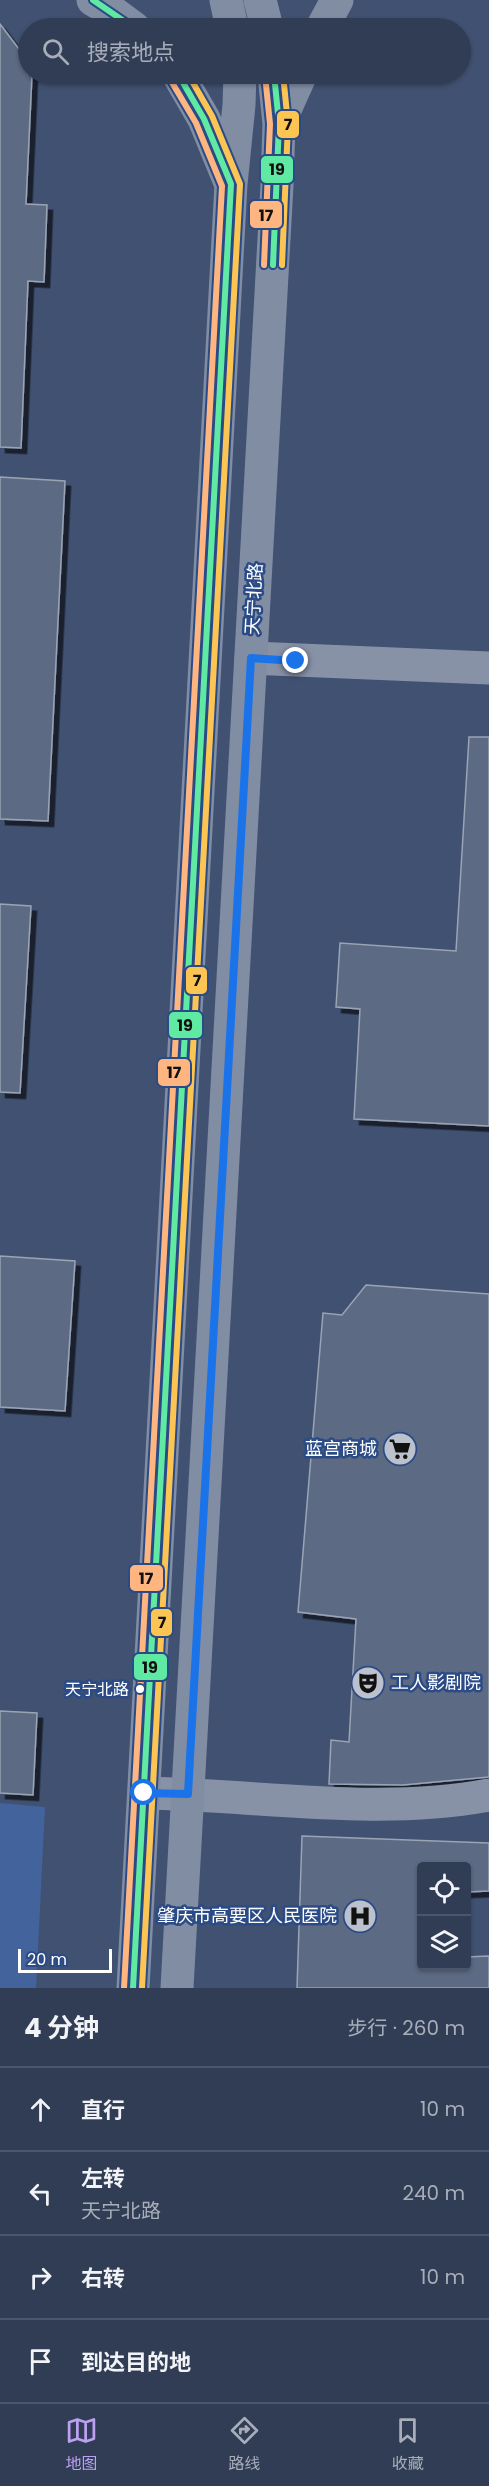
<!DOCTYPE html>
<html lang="zh">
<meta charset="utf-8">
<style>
body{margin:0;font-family:Poppins,"Noto Sans SC",sans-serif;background:#3c485f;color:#f1f3f6}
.controls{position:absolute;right:18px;bottom:18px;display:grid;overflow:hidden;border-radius:6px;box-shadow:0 2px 4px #0004}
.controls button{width:54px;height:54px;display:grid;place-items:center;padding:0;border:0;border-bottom:2px solid #4b566c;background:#303d55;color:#f1f3f6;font:30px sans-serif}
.scale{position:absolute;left:18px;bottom:15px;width:94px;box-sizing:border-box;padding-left:6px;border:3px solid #fff;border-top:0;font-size:16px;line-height:21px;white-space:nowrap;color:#fff;-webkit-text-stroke:4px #2b4b86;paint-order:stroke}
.stop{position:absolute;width:18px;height:18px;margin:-14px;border:4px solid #1a73e8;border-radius:50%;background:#fff}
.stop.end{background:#1a73e8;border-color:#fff;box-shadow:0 2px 6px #0008}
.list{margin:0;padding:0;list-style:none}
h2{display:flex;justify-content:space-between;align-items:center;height:78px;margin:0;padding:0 24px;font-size:26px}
h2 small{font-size:20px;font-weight:400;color:#a8aeb9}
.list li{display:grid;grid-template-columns:39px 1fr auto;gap:18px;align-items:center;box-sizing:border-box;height:84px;padding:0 24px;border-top:2px solid #4b566c}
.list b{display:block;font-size:22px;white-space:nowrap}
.list p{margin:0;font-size:20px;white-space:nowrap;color:#a8aeb9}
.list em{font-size:20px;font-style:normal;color:#a8aeb9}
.icon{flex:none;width:33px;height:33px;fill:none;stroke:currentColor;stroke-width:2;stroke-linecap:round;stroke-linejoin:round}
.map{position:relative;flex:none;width:489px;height:1988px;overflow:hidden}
.search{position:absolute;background:#303d55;box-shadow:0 2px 4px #0004;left:18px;right:18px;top:18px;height:66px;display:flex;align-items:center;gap:15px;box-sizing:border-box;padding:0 21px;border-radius:33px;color:#a8aeb9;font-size:22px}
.sheet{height:414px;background:#303d55}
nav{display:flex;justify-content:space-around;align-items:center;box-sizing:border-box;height:84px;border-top:2px solid #4b566c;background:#303d55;font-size:16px;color:#a8aeb9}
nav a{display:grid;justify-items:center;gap:3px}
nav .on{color:#bca0f2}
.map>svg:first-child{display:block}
.green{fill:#43639d}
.building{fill:#5d6a83;stroke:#9aa4b5;stroke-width:1.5;filter:url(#shadow)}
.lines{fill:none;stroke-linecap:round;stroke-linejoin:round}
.minor{stroke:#8792a7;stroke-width:33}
.secondary{stroke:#818da3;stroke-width:33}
.bus-1-casing{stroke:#2b4b86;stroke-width:10}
.bus-2-casing{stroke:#2b4b86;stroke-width:10}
.bus-3-casing{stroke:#2b4b86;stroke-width:10}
.bus-1{stroke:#60e9a3;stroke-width:6}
.bus-2{stroke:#fcc553;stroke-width:6}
.bus-3{stroke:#ffb580;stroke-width:6}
.route{stroke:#1a73e8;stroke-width:8}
.bus-dot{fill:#fff;stroke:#2b4b86;stroke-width:2}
.labels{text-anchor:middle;stroke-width:5;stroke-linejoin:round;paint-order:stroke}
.bus-label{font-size:16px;fill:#fff;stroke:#2b4b86;text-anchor:end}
.street-label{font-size:18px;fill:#fff;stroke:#2b4b86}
.poi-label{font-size:18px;fill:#fff;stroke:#2b4b86;text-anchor:end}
.line-badge{stroke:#2b4b86;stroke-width:2}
.pale-badge-label{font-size:16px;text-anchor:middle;font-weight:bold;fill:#111}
</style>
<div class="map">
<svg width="489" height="1988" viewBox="0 0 489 1988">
<defs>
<filter id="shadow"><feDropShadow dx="5.5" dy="5.5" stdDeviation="0" flood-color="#0009"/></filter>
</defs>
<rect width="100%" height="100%" fill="#405171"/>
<!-- green -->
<path class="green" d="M0 1803 45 1807 36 1988H0Z"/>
<!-- building -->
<path class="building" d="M0 24 28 61V74H32L26 204 47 205 44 282 28 281 21 448 0 447Z
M0 477 65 481 48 821 0 819Z
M469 737H489V1126L354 1119 360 1009 336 1007 340 943 456 951Z
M0 904 31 906 20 1093 0 1092Z
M0 1256 75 1261 65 1411 0 1407Z
M366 1285 489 1294V1777L403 1785 329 1784 331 1740 349 1742 356 1619 298 1612 323 1313 342 1315Z
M0 1711 37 1713 33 1795 0 1793Z
M302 1836 489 1843V1891L466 1892V1866H422V1965H466V1957L489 1956V1988H297Z"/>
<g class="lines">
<!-- minor -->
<path class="minor" d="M251 658 489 668
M144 1793C257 1795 377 1816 489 1795"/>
<!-- secondary -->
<path class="secondary" d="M93 0 107 8 134 28
M226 0 232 28
M260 0 267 28
M322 28 337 0
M178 74 204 119 229 180
M279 123 301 74
M133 1988 231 184 239 105 240 74
M177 1988 277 185 279 124 274 74"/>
<!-- bus-1 casing -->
<g class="bus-1-casing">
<path id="bus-1" d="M93 0 134 28
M273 265 279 124 274 74
M133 1988 231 184 204 119 178 74"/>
</g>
<!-- bus-2 casing -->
<g class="bus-2-casing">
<path id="bus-2" d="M282 265 288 124 283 74
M142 1988 240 184 212 116 188 74"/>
</g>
<!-- bus-3 casing -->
<g class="bus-3-casing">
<path id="bus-3" d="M264 265 270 124 265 75
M124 1988 222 186 196 123 170 79"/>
</g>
<!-- bus-1 -->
<use href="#bus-1" class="bus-1"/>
<!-- bus-2 -->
<use href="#bus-2" class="bus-2"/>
<!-- bus-3 -->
<use href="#bus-3" class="bus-3"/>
</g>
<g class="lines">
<!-- route -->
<path class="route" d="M144 1793 188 1794 251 658 296 661"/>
</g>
<!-- icons -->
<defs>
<g id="supermarket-disc" transform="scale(1.725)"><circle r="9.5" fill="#bcc2cd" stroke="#2b4b86"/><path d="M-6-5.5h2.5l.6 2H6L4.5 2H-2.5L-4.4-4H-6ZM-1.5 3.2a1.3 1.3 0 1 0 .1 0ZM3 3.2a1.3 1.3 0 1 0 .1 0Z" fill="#111"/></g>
<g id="theatre-disc" transform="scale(1.725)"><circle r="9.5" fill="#bcc2cd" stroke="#2b4b86"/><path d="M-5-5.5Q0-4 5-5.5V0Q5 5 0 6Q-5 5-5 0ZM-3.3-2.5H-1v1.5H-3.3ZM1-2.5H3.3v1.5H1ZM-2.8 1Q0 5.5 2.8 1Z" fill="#111"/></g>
<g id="hospital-disc" transform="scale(1.725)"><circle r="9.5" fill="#bcc2cd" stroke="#2b4b86"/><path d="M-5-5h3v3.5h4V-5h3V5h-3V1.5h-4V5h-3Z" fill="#111"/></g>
</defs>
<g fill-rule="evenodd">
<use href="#supermarket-disc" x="400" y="1449"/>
<use href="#theatre-disc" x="368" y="1683"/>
<use href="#hospital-disc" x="360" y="1916"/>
</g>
<!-- markers -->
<circle class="bus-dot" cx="140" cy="1689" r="5"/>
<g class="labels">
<!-- bus labels -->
<g class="bus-label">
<text x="129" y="1695">天宁北路</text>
</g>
<!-- street labels -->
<g class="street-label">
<text transform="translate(254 599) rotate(-87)" y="6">天宁北路</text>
</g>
<!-- poi labels -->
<g class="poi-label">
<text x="377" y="1455">蓝宫商城</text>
<text x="391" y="1689" text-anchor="start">工人影剧院</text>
<text x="337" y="1922">肇庆市高要区人民医院</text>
</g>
</g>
<g class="line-badge">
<rect x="276" y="110" width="24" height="29" rx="6" fill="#fcc553"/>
<rect x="260" y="155" width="34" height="29" rx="6" fill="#60e9a3"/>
<rect x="249" y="200" width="34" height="29" rx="6" fill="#ffb580"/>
<rect x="185" y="966" width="23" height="29" rx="6" fill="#fcc553"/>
<rect x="168" y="1011" width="35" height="28" rx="6" fill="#60e9a3"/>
<rect x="157" y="1058" width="34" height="29" rx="6" fill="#ffb580"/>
<rect x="129" y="1564" width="35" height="28" rx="6" fill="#ffb580"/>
<rect x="150" y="1608" width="23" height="29" rx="6" fill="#fcc553"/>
<rect x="133" y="1653" width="35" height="28" rx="6" fill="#60e9a3"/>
</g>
<g class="pale-badge-label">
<text x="288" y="130">7</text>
<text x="277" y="175">19</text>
<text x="266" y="221">17</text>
<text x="197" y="986">7</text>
<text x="185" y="1031">19</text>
<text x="174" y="1078">17</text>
<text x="146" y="1584">17</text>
<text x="162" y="1628">7</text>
<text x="150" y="1673">19</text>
</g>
</svg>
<div class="controls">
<button><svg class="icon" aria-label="locate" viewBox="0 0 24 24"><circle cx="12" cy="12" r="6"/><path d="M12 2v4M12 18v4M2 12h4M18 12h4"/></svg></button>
<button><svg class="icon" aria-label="layers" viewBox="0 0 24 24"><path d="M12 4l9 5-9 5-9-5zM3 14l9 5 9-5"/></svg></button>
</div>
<div class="scale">20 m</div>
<div class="stop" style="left:144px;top:1793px"></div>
<div class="stop end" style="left:296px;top:661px"></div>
<div class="search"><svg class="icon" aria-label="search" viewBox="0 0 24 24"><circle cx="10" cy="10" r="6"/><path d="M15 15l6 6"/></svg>搜索地点</div>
</div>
<section class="sheet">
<h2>4 分钟<small>步行 · 260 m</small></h2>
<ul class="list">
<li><svg class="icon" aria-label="ahead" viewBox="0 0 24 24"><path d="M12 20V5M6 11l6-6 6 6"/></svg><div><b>直行</b></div><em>10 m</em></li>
<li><svg class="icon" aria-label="left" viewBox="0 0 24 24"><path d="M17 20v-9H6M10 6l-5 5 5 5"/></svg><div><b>左转</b><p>天宁北路</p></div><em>240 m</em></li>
<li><svg class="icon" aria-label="right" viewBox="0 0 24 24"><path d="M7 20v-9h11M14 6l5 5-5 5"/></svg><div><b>右转</b></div><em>10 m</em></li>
<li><svg class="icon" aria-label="arrive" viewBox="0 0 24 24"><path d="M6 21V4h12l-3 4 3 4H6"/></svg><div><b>到达目的地</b></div></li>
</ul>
</section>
<nav>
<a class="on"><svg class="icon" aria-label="map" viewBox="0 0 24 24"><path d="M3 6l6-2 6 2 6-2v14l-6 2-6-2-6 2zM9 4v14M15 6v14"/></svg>地图</a>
<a><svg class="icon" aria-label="directions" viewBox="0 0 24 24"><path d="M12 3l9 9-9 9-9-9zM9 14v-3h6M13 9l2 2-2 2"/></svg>路线</a>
<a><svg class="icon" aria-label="saved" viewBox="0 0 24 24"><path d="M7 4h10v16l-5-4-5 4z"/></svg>收藏</a>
</nav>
